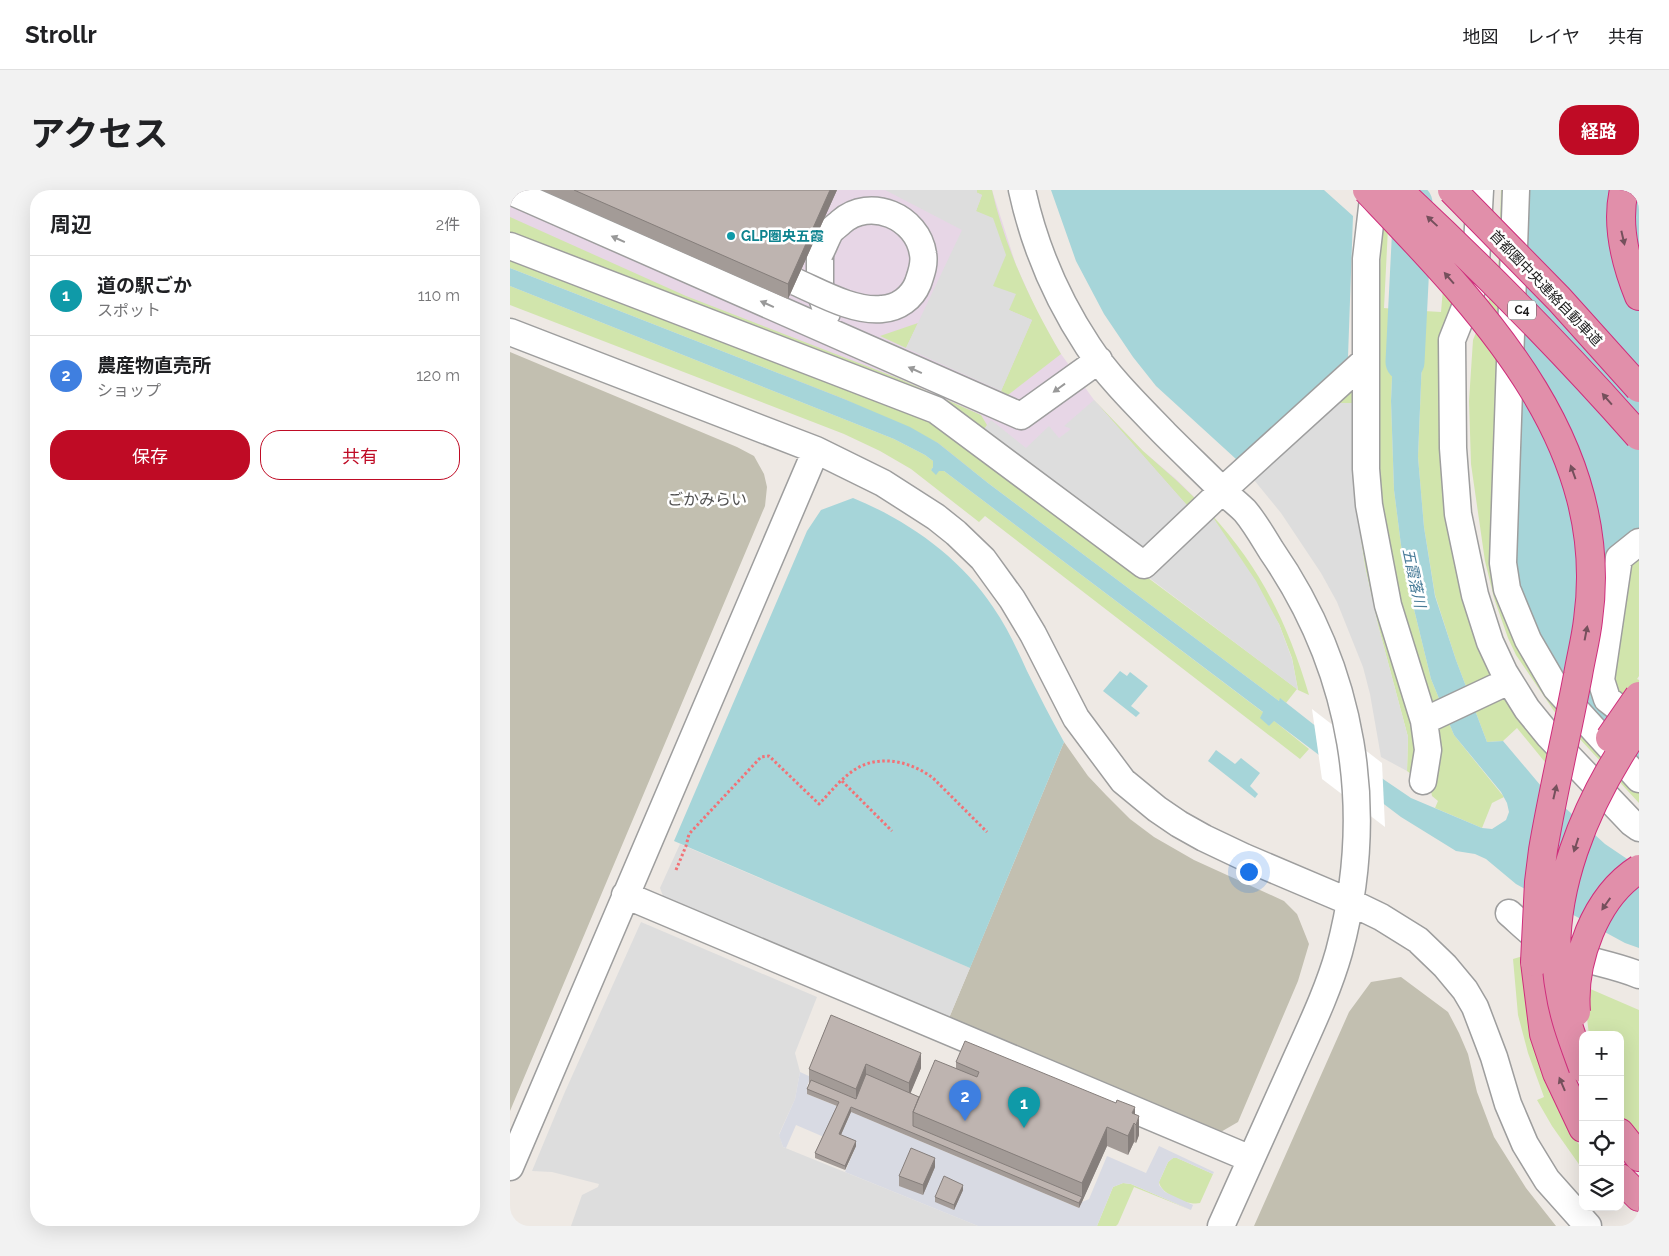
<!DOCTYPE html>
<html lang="ja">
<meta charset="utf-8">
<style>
body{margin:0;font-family:Raleway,"Noto Sans JP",sans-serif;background:#f2f2f2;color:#202124}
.controls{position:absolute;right:15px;bottom:15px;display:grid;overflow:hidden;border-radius:10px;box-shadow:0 5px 20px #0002}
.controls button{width:45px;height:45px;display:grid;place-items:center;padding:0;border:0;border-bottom:1px solid #e0e0e0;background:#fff;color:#202124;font:25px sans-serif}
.you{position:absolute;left:738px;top:681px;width:18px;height:18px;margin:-12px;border:4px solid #fff;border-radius:50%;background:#1a73e8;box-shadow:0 0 0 8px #1a73e833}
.badge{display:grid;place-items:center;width:32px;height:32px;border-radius:50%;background:#bf0b25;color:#fff;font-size:16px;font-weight:700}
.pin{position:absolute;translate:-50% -41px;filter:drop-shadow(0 1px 2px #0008)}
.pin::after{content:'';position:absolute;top:26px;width:18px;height:15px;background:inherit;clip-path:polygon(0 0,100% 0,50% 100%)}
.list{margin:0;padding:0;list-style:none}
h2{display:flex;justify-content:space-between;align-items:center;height:65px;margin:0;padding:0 20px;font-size:21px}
h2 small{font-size:16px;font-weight:400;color:#757577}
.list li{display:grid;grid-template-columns:32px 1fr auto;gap:15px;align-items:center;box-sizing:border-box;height:80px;padding:0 20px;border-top:1px solid #e0e0e0}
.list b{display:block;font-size:19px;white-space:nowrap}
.list p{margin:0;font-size:16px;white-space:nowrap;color:#757577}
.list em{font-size:16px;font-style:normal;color:#757577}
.actions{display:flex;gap:10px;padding:15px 20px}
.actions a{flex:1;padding:11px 0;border:1px solid #bf0b25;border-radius:20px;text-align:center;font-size:18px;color:#bf0b25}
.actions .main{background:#bf0b25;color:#fff}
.icon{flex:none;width:28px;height:28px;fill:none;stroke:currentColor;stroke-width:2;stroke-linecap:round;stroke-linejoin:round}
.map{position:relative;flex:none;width:1129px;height:1036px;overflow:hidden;border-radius:20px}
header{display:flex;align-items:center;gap:30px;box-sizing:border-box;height:70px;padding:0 25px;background:#fff;border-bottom:1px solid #e0e0e0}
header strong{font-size:24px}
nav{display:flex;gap:28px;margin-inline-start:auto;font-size:18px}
.intro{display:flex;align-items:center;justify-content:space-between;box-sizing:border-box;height:120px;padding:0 30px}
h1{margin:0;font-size:35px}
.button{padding:12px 22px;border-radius:20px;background:#bf0b25;color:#fff;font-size:18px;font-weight:700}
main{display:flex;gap:30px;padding:0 30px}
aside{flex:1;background:#fff;border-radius:20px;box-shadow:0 5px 20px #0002}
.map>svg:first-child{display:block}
.industrial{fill:#e7d6e6}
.construction{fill:#c2bfb0}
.grass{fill:#d1e5ac}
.parking{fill:#ddd}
.plaza{fill:#d8dae3}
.water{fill:#a6d5d9}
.pier{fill:#fff}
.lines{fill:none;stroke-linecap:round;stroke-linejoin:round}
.river{stroke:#a6d5d9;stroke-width:39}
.minor-casing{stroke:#9e9e9e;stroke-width:29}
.highway-casing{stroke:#cf2e7c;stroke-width:30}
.path{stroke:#f27176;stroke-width:3;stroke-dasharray:2.5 2.5;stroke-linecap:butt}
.minor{stroke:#fff;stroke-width:26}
.highway{stroke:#e18faa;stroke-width:28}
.minor-bridge-casing{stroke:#9e9e9e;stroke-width:29;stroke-linecap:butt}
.highway-bridge-casing{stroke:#cf2e7c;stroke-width:30;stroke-linecap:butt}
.minor-bridge{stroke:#fff;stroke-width:26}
.highway-bridge{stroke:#e18faa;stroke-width:28}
.wall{fill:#a39b97}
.shaded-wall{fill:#857e7b}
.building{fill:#beb4b0;stroke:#857e7b}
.oneway{fill:#75505c}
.oneway2{fill:#999}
.culture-dot{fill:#0f9aa8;stroke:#fff;stroke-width:2}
.labels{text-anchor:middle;stroke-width:5;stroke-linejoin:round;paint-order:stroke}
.shield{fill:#fff;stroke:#616161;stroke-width:1}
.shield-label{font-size:12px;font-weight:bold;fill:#1d1d1d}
.culture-label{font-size:14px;font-weight:bold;fill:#0d838f;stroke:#fff;text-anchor:start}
.street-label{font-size:14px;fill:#1d1d1d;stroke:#fff}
.water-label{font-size:15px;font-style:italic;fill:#497c98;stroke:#fff}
.quarter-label{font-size:16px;fill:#505050;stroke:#fff}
</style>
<header>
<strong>Strollr</strong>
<nav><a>地図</a><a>レイヤ</a><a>共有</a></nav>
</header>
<div class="intro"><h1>アクセス</h1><a class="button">経路</a></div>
<main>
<aside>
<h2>周辺<small>2件</small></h2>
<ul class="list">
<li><span class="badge" style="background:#0f9aa8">1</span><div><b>道の駅ごか</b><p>スポット</p></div><em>110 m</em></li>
<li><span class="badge" style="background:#3f7fe0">2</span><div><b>農産物直売所</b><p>ショップ</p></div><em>120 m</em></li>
</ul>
<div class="actions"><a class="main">保存</a><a>共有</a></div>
</aside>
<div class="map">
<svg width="1129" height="1036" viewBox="0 0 1129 1036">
<rect width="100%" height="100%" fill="#eee9e4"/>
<!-- industrial -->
<path class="industrial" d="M0 0H482L506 75 529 126 551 164 584 210 633 261 667 290 690 313 633 366 0 48Z"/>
<!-- construction -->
<path class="construction" d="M0 162 227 257 244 266 254 284 257 297 255 316 0 921Z
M554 552 578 586 596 605 620 629 644 647 684 670 774 711 787 724 799 754 788 791 728 932 709 943 439 828Z
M891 787 938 822 949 843 958 864 967 902 984 947 1016 998 1046 1036H744L839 822 861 792Z"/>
<!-- grass -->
<path class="grass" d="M467 0H482C495 58 521 113 551 164L498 205 491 201 522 130 499 120 483 96 466 21 472 5 466 2Z
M991 0H1000L997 127 1129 599V613L1044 521 1006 465 998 448 984 408 975 371 961 274 959 211 963 150 983 99 988 81Z
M0 27 176 106 390 189 471 225 477 235 471 244 0 48Z
M872 31 878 38 874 118 885 119 881 211 884 300 891 355 902 411 921 489 944 545 994 607 982 613 972 638 925 618 928 611 922 606 921 601 928 568 917 513 882 377 869 294 867 155Z
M0 63 425 229 787 499 776 513 771 509 769 511 478 293 428 253 334 209 0 78Z
M0 96 384 249 415 265 423 271V277L421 280 434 281 754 523 759 536 763 530 799 559 790 569 475 326 469 332 401 279 370 261 334 244 0 115Z
M933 99 947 116 934 212 998 505 1042 559 1039 577 1007 538 993 551 977 552 946 470 925 405 914 337 908 267 914 121 931 122Z
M408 133 396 158 370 146Z
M842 193 908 542V589L897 581 898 547 868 435 855 377 847 324 843 213H819Z
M584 210 633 261 666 290 690 313 682 321Z
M700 323C751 378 778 434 799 505L788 500 782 468 769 434Z
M1129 360V486L1127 489 1129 490V527L1103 507 1113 377Z
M1013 766V793L1022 850 1053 929 1073 961V980L1042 936 1027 910 1034 907 1018 863 1008 825 1003 769Z
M1078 798 1129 820V950L1121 941 1110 924V845H1079L1076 820Z
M663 968H667L703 984 690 1013C679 1016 651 1005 649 992L658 972Z
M613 993 621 994 681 1020 624 997 608 1034 606 1036H587L603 997Z"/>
<!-- parking -->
<path class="parking" d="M375 0H467V3L472 5 466 21 483 28 496 65 483 96 506 104 499 120 522 130 491 201 396 158 452 40Z
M584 210 682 321 633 366 471 244 481 230 516 258 539 236 549 248 561 239 554 236Z
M819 213H844L847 324 855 377 868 435 898 547 897 581 871 567 860 504 853 477 827 412 811 383 771 323 740 285Z
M700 323 746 391 769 434 782 469 788 500 634 384Z
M170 654 460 778 439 828 153 706 150 698Z
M131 732 307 807 285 863 290 882 285 909 269 944 273 957 468 1036H61L72 1005 88 997 89 994 42 982 22 981 54 904Z"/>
<!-- plaza -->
<path class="plaza" d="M290 882 301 887 297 896V904L329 917 314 947 286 935 276 958 273 957 269 945 285 909Z
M341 922 569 1018 572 1012 579 1009 597 966 636 983 649 956 704 982 703 984 667 968H663L658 972 649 992V995L655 1002 683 1015 681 1020 621 994 613 993 603 997 587 1036H468L335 982 346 956 329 949Z"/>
<!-- water -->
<path class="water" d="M541 0H814L843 26 838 167 742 256 732 271 726 269 646 196 623 167 594 124 566 71Z
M1014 0H1129V343L1081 492 1129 542V579L1048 490 1001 381Z
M0 78 334 209 400 237 428 253 478 293 769 511 770 508 873 589 901 608 972 638 982 639 996 630 999 622 997 613 991 602 944 545 921 489 902 411 891 355 884 300 881 211 885 119 914 121 908 267 914 337 925 406 946 470 977 552 993 551 1031 596 1095 654 1129 677V758L1115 753 1006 694 976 669 965 664 946 661 891 627 764 531 759 536 750 528 753 522 434 281H429L426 285 421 280 423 277V271L415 265 384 249 0 96Z
M343 308C397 330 450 367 483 417 497 437 507 459 517 481 529 505 541 529 554 552L460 778 164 651 297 341 311 320Z
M610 481 617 486 620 482 638 496 621 516 630 523 626 527 593 501Z
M706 560 725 574 731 568 750 583 740 596 748 604 745 608 698 571Z"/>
<!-- pier -->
<path class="pier" d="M802 519 872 573 875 637 812 589Z"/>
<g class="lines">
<!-- river -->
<path class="river" d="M895 172 903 13"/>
<!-- minor casing -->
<g class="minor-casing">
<path id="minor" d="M512 0C524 55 547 109 578 156 599 188 628 216 655 244 674 263 694 282 713 301 720 308 728 314 735 321 745 333 753 347 761 360 844 480 867 620 829 762 818 801 800 838 783 876 759 929 735 983 711 1036
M864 0 856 69V279L859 315 878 415 914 531 918 560 913 591
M970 0 965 92 942 150 943 258 948 324 965 405 980 452 994 482 1017 519 1039 546 1122 633 1129 638
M1006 0 993 373 997 399 1018 450 1046 498 1129 589
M0 1 511 226 589 170
M0 56 426 220 634 375 713 300 856 170
M310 63V101L317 123
M0 142 306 260 373 293 426 327 446 343 473 369 502 409 523 444 566 528 613 591 647 619 669 634 694 648 734 667 840 712 871 727 908 750 935 776 955 800 965 817 984 867 998 914 1015 954 1037 990 1078 1036
M1129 352 1109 368 1091 490 1097 509 1129 534
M914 531 999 491
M115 705 741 969
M999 723C1014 736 1029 752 1048 760 1074 771 1103 774 1129 785
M0 977 306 260"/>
</g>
<!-- highway casing -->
<g class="highway-casing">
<path id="highway" d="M1114 0C1106 34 1116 74 1129 106
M1025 772 1034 844 1047 883 1073 938
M1110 943 1129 967
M1110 988 1129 1007"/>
</g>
<!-- path -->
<path class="path" d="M332 591 382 641
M166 680 176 656 179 644 251 567 259 566 309 614C319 604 328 592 340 583 365 563 399 570 423 588L477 642"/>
<!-- minor -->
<use href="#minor" class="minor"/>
<!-- highway -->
<use href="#highway" class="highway"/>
<!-- minor-bridge casing -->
<g class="minor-bridge-casing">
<path id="minor-bridge" d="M286 92C311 103 344 122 372 119 388 118 402 108 408 93 411 84 415 74 413 64 408 27 360 6 331 32 328 35 323 38 320 42 316 49 314 56 310 63"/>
</g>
<!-- highway-bridge casing -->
<g class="highway-bridge-casing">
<path id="highway-bridge" d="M857 0C969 118 1103 251 1078 430 1076 448 1071 467 1068 485 1057 543 1043 601 1033 660L1029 692 1025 772
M888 0C972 78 1053 160 1129 246
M942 0 1049 109 1129 198
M1100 548 1129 506
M1066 822C1062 771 1085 707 1129 679
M1073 878C1064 853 1054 828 1050 801 1033 708 1077 609 1129 535"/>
</g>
<!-- minor-bridge -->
<use href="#minor-bridge" class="minor-bridge"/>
<!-- highway-bridge -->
<use href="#highway-bridge" class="highway-bridge"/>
</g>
<!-- wall -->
<path class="wall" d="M32 0H327L278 109Z
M321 825 411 878 400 903 409 907 446 878V872L625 924 629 945 626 953 624 952 618 965 597 956 569 1018 341 922 331 945 346 956 335 980 305 968V963L327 916 297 904V899L299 894V879Z
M425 977 413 1005 389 996V986Z
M453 1000 444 1020 425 1012V1007Z"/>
<!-- shaded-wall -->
<path class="shaded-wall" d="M320 0H327L278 109V94Z
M411 863V878L399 907V893Z
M356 874V889L346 913V899Z
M341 917V922L329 949V944Z
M625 917V934L624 933V952L618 965V946L622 923Z
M629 926V945L626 953V935Z
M597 937V956L572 1012V993Z
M346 951V956L335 980V976Z
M425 968V977L413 1005V995Z
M453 995V1000L444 1020V1015Z
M572 1007V1012L569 1018V1013Z"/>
<!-- building -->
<path class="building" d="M64 0H320L278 94Z
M321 825 411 863 399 893 356 874 346 899 299 879Z
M455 851 606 913 607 910 625 917 622 923 629 926 626 935 624 933 618 946 597 937 572 993 403 922 425 870 467 887 469 882 446 872Z
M356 884 409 907 403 922V936L572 1007 569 1013 341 917 329 944 346 951 335 976 305 963 329 912 297 899 301 890 346 909Z
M401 958 425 968 413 995 389 986Z
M434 986 453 995 444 1015 425 1007Z"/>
<!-- one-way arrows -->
<defs><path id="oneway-solid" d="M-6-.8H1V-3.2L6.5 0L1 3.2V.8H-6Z" transform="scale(1.25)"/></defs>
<g class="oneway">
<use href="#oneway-solid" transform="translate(922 31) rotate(-137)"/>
<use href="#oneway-solid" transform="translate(1113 48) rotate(77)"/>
<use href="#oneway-solid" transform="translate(939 88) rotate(-131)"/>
<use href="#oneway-solid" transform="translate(1097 209) rotate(-131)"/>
<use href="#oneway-solid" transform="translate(1063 282) rotate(-110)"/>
<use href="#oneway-solid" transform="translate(1076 443) rotate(-79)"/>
<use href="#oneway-solid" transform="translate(1045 602) rotate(-77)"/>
<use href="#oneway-solid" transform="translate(1066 655) rotate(108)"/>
<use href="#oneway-solid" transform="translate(1096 714) rotate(125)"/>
<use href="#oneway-solid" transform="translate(1052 894) rotate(-113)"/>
</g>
<g class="oneway2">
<use href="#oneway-solid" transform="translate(108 49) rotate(-156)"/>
<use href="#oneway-solid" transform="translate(257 114) rotate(-156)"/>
<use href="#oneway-solid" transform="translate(405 180) rotate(-156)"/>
<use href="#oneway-solid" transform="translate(549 198) rotate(144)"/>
</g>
<!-- markers -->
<circle class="culture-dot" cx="221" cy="46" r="5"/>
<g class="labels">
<!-- shield labels -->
<rect class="shield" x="998" y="110.5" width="28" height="19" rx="4"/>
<g class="shield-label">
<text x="1012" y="124">C4</text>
</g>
<!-- culture labels -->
<g class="culture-label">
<text x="231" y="51">GLP圏央五霞</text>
</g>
<!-- street labels -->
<g class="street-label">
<text transform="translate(1036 98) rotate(46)" y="5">首都圏中央連絡自動車道</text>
</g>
<!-- water labels -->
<g class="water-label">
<text transform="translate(904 388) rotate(78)" y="5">五霞落川</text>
</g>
<!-- quarter labels -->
<g class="quarter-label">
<text x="197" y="315">ごかみらい</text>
</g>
</g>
</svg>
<div class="controls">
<button>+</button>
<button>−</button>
<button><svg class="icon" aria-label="locate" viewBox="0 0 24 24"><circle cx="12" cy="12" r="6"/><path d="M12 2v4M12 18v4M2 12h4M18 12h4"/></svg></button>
<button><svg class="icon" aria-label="layers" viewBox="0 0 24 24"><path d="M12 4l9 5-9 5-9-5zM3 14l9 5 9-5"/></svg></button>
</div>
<div class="you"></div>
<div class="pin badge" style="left:514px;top:938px;background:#0f9aa8">1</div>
<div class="pin badge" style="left:455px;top:931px;background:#3f7fe0">2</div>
</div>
</main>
